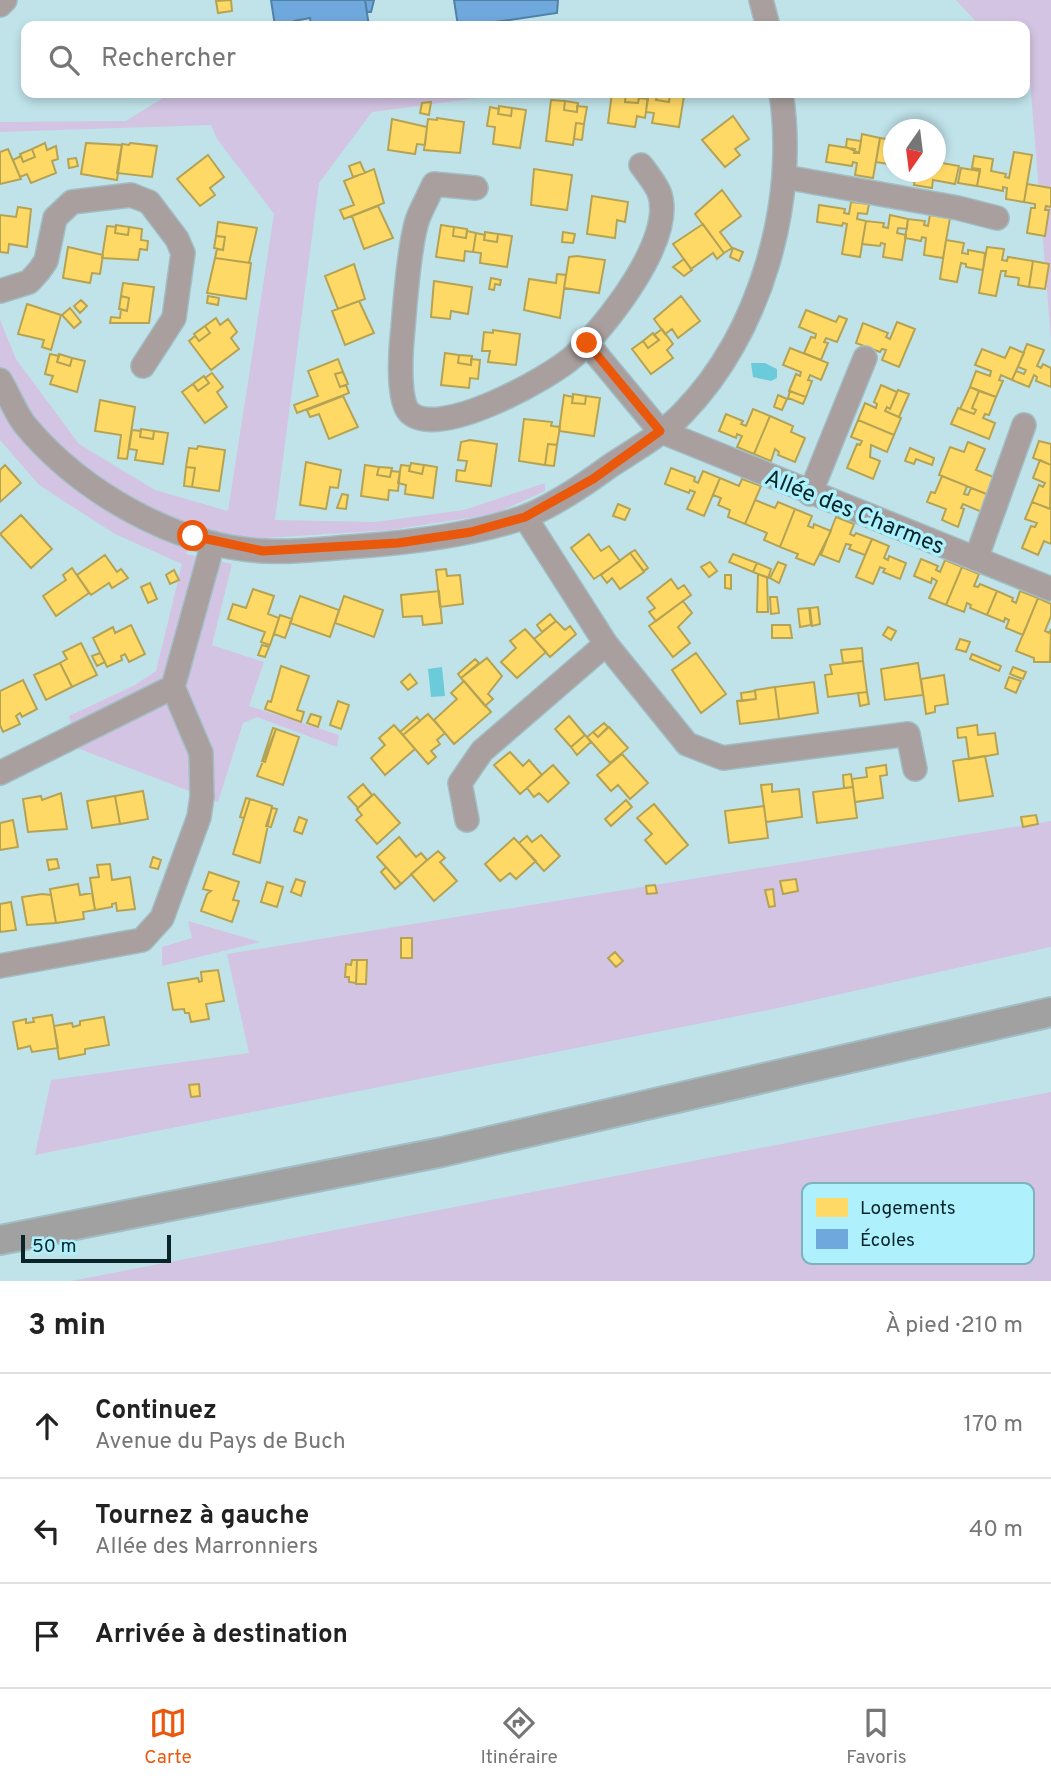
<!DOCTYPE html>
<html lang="fr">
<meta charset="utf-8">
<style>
body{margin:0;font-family:Overpass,sans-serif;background:#f2f2f2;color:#222}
.compass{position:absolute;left:883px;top:119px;width:63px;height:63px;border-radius:50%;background:#fff;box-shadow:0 4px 10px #0003;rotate:194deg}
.scale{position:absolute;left:21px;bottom:18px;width:150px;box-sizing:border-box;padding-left:7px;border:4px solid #092529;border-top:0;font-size:19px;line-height:24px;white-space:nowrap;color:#092529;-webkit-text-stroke:5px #aef0fc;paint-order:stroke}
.stop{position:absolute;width:21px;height:21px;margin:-16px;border:5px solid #ea580c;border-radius:50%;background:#fff}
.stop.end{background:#ea580c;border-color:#fff;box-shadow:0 2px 7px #0008}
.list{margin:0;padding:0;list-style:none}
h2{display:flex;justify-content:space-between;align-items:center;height:91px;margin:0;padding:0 28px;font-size:30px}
h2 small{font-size:23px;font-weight:400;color:#767676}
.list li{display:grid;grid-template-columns:46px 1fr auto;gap:21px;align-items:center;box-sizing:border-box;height:105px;padding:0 28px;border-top:2px solid #e0e0e0}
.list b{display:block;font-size:26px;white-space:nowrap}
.list p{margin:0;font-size:23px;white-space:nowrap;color:#767676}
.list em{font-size:23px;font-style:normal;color:#767676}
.icon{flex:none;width:38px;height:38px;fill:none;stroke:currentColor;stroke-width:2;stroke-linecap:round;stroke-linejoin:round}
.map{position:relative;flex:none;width:1051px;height:1281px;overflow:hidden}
.search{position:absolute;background:#fff;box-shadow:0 4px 10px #0003;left:21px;right:21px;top:21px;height:77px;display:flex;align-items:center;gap:18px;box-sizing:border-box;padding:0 24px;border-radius:14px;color:#767676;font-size:26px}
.sheet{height:406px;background:#fff}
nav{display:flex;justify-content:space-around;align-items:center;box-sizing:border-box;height:98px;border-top:2px solid #e0e0e0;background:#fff;font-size:19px;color:#767676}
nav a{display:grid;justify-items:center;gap:4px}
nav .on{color:#ea580c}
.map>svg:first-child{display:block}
.green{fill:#d3c4e3}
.water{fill:#6ccbda}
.homes{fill:#ffd966;stroke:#b5a354;stroke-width:2}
.schools{fill:#6fa8dc;stroke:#5081a6;stroke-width:2}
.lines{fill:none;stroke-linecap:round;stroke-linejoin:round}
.minor-casing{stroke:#a2bec4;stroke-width:26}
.major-casing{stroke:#a2bec4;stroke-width:32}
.minor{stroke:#a89f9e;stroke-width:23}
.major{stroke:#a1a1a2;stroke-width:28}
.route{stroke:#ea580c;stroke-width:9}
.labels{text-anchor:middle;stroke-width:7;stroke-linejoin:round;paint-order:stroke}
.street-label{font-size:23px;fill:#092529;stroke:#aef0fc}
.key{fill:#aef0fc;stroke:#7cb3bd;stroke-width:2}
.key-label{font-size:19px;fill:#092529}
</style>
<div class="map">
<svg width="1051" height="1281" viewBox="0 0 1051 1281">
<rect width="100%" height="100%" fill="#c0e3ea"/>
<!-- green -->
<path class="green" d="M956 0H1051V340L1030 81 1025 75V26H980Z
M171 93H205L206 97 223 93H515L372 112 319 183 275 520 375 522 464 510 545 483V491L494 514 391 530 250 539 197 528 186 554 232 564 212 645 264 662 249 706 339 735 337 747 257 717 243 723 218 802 77 748 69 716 135 685 156 671 182 564 115 534 39 485 0 440V320L16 359 79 444 155 490 228 511 274 214 217 139 211 125 0 132V122L126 121Z
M1051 821V947L778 1008 35 1155 51 1080 249 1053 227 954Z
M188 921 260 942 162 966V947L192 938Z
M1051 1092V1281H71Z"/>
<!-- water -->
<path class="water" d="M751 363H765L777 369V378L771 381 753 377Z
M442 667 445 696 431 697 428 669Z"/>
<!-- homes -->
<path class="homes" d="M231 0 232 11 218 13 216 1Z
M612 93 626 94 625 102 638 103 639 98 648 99 645 118 637 116 635 127 608 123Z
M648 93 657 94 656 100 669 102 670 94 684 96 679 127 652 123 654 113 646 112Z
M658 93 670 94 669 102 656 100Z
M626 94 639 95 638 103 625 102Z
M551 100 565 101 564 110 577 112V106L587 107 584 124 576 123 573 145 546 141Z
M565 101 578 103 577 112 564 110Z
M431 102 429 115 420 113 422 103Z
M499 106 512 108 511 116 498 114Z
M490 107 499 109 498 114 511 116 512 108 526 110 520 148 493 144 495 127 487 126Z
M733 116 749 139 735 149 740 155 725 167 702 140Z
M437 118 464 122 460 153 424 150 428 119 437 120Z
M392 119 427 127 425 145 417 144 415 154 388 150Z
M576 123 584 124 582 140 574 139Z
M862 134 880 138 873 178 855 175 857 163 853 162 852 166 826 162 829 145 855 149 854 153H859Z
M880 138 894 140V165L876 162Z
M847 139 861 141 859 153 846 147Z
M936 139 940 140 936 162 959 166 955 184 933 180 932 188 914 185 916 174 936 172Z
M45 143 47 150 56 146 58 159 52 161 56 173 31 183 27 174 20 177 13 160 21 156 23 162 35 157 32 149Z
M86 143 122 145 117 180 81 174Z
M130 143 157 146 152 177 117 173 122 144 129 145Z
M8 149 21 179 0 184V152Z
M32 149 35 157 23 162 20 154Z
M1014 152 1032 155 1024 202 1006 199 1007 188 1003 187V191L977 186 980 169 972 168 974 156 993 159 991 171 1006 174 1005 177 1009 178Z
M208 155 224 177 210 188 215 195 200 206 177 179Z
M76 158 78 166 69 168 68 159Z
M360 162 365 173 353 177 349 166Z
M961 168 980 171 977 186 958 183Z
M374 169 384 203 344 219 340 210 354 205 344 181Z
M534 169 572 175 567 210 531 205Z
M1027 184 1051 188V207L1046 206 1045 210H1049L1045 236 1027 233 1031 208H1035V204L1024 202Z
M722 190 741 216 720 232 732 248 724 253 695 214Z
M592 196 628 202 625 222 617 220 615 238 587 234Z
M851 202 869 204 867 214 858 213 857 219 866 221 860 257 842 254 847 224 843 223 842 226 817 222 819 205 845 209 844 213 849 214Z
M378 206 393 238 364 249 352 216Z
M18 207 31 209 27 247 9 244 8 253 0 252V215L16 217Z
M890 215 908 219 907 229 898 228 897 233 906 235 902 260 883 257 885 244 881 243 880 246 862 244 866 221 884 223 883 227 888 228Z
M930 215 950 218 943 258 924 255 926 238 922 237 921 241 905 238 908 219 925 221 924 225 928 226Z
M218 222 257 228 249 263 215 258 217 249 223 250 225 237 216 236Z
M703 224 724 253 717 259 713 253 691 269 673 244Z
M116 225 129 227 128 235 115 233Z
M441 225 454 227 453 236 466 238 467 231 476 233 473 252 465 251 464 261 436 257Z
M107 226 116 227 115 233 128 235 129 227 142 229 141 240 148 241 147 250 140 249 138 260 102 258Z
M454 227 467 229 466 238 453 236Z
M485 232 498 234 497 242 484 240Z
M563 232 575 234 573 243 562 242Z
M476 233 485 235 484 240 497 242 498 234 512 236 507 267 480 263 481 253 473 252Z
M216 236 225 237 223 250 214 248Z
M946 240 964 243 962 253 968 254V250L985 253 983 270 966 267V264L961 263 957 282 940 279Z
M68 247 103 255 100 274 92 273 90 283 63 278Z
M987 247 1004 249 1002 260 1007 261 1008 257 1033 261 1029 287 1018 285 1019 278 1005 276 1006 271H1001L996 296 979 293Z
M733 248 743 252 739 261 730 257Z
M577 256 605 260 599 293 564 288 569 257Z
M215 258 251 263 246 299 207 293Z
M684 259 692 270 684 276 673 267Z
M1033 261 1049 264 1045 289 1029 287Z
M354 264 365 299 338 309 325 276Z
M557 274 566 275 560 318 524 310 529 279 556 283Z
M491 278 501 280 500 285 495 284 494 290 489 289Z
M434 281 472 287 468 314 451 311 450 319 431 317Z
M123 283 154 287 149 323H110L111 317 120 318 121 309 127 311 129 298 121 296Z
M121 296 129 298 127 311 119 309Z
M208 296 219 298 218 305 207 303Z
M681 296 700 321 678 338 672 329 665 334 654 319Z
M81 300 87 306 80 313 74 306Z
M359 301 374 333 345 345 332 311Z
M27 304 61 315 51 350 42 347 44 340 18 334Z
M70 308 81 322 74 328 62 315Z
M806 310 836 322 839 316 847 319 837 342 826 338 824 342 828 343 821 360 804 353 811 337 815 338 816 334 799 327Z
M216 318 220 325 228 319 237 332 231 338 239 349 211 370 189 341 195 336 199 341 210 333 205 326Z
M897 322 915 329 899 367 882 360 886 350 882 349 880 352 856 343 863 323 888 333 886 337 890 339Z
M205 326 210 333 199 341 194 334Z
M662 329 673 344 667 350 673 358 651 374 632 349 643 341 648 348 659 340 654 335Z
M493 330 520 334 516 365 488 362 490 351H482L484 332 493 333Z
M653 333 659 340 648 348 643 341Z
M1027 344 1044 350 1037 366 1041 368 1043 364 1051 368V387L1036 381 1037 377 1034 375 1029 387 1012 380 1016 371 1024 374 1026 370 1018 367Z
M1010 347 1024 353 1012 380 1001 375 999 380 1003 381 996 397 970 387 976 371 990 376 991 371 975 365 982 349 1005 358Z
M790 348 828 363 821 380 810 375 808 380 812 381 806 397 789 391 796 374 800 376 801 372 783 365Z
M445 353 459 355 458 363 471 365V359L480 360 478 379 470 378 469 388 441 385Z
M50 354 59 356 57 362 70 366 72 358 85 361 77 392 50 384 53 376 45 374Z
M59 354 72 358 70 366 57 362Z
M459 355 472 356 471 365 458 363Z
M338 359 343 372 335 374 340 387 346 385 349 393 297 413 294 405 318 396 308 371Z
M343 372 348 384 340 387 335 374Z
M212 373 223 387 217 392 227 407 205 423 182 392 193 384 198 391 209 383 205 378Z
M204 376 209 383 198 391 193 384Z
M881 385 897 392 890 409 887 407 885 411 901 418 894 435 858 420 865 403 876 408 877 404 874 402Z
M970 387 979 391 972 408 976 410 974 414 960 409Z
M898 390 909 394 899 417 885 411 887 407 890 409Z
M790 391 806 397 803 404 788 398Z
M979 391 996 397 989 415 985 414 983 418 995 423 989 439 951 424 958 408 974 414 976 410 972 408Z
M573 394 586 396 585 404 572 403Z
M564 395 573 397 572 403 585 404 586 396 600 398 594 436 559 431Z
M778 395 787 399 782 410 774 407Z
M343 396 358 427 329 439 319 414 310 417 307 410Z
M100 400 135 407 127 459 118 458 121 435 95 431Z
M753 409 770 416 754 454 737 447 742 436 737 434 736 438 719 431 726 414 743 421 741 424 746 426Z
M770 416 793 426 791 432 805 438 795 462 778 455 779 452 775 449 771 461 754 454Z
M524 419 552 422 551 426 560 427 557 445 548 444 545 465 519 461Z
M858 420 894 435 887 452 871 445 870 457 880 461 873 479 847 468 857 444 860 445 862 441 851 437Z
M141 429 154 431 153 439 140 437Z
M132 430 141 431 140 437 153 439 154 431 168 433 163 464 135 460 137 450 129 449Z
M470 440 497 444 491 486 456 481 457 470 465 471 467 461 458 460 461 442Z
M1039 441 1051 444V465L1033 458Z
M968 442 985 449 976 470 996 478 989 495 939 475 950 447 964 452Z
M548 444 557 445 554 466 545 465Z
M198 446 225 450 219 491 192 487 195 468 186 467 189 448 197 449Z
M910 448 934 458 932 465 916 459 914 464 905 461Z
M1040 460 1051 465 1050 509 1032 502 1039 485 1043 487 1045 483 1033 478Z
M306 462 341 470 338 488 330 487 326 509 300 505Z
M411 463 424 465 422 474 409 471Z
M5 465 21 483 0 502V470Z
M365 465 379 467 377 475 390 477 391 471 400 472 398 491 389 490 388 500 361 496Z
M401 465 410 466 409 471 422 474 424 465 437 467 433 498 405 494 406 485 398 483Z
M186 467 195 468 192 487 184 486Z
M379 467 392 468 390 477 377 475Z
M671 468 695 477 694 481 698 483 703 471 720 478 704 516 687 509 695 492 690 490 689 493 665 484Z
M942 476 967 486 964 494 968 495 971 488 989 495 982 512 963 504 961 508 964 509 958 527 942 520 946 509 927 502 931 492 935 493Z
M720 478 739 486 742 479 761 486 745 524 728 517 730 510 718 505 721 498 713 495Z
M342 494 348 495 346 509 337 508Z
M755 500 775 508 778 502 795 509 780 547 764 540 767 533 745 524Z
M1032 502 1051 509V544L1044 541 1038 555 1022 548 1031 526 1035 527 1037 523 1025 519Z
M618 504 630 509 625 520 613 516Z
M795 509 812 516 808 526 813 528 814 524 831 531 814 565 796 558 798 554 780 547Z
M21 515 52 549 31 568 0 534Z
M836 517 854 524 850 534 854 536 856 533 872 539 865 555 849 549 851 545 846 544 839 562 821 555Z
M589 534 601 551 609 546 620 561 594 579 571 548Z
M872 539 889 546 884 558 888 560 889 556 906 563 900 579 883 572 885 569 880 567 873 584 856 577Z
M635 550 648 568 644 571 630 553Z
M630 553 644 572 620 589 612 578 607 583 601 575Z
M733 554 757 563 753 572 729 562Z
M105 555 117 572 121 569 128 578 112 588 109 583 91 595 77 575Z
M921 559 938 566 936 570 940 572 945 560 962 567 946 605 929 598 937 581 932 578 931 583 914 576Z
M710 562 717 571 709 577 701 567Z
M778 562 786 565 779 583 770 578Z
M757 563 771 569 768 578 753 572Z
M962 567 979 574 974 586 978 587 980 584 997 591 987 615 970 608 971 605 967 603 964 612 946 605Z
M72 568 89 593 56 616 43 596 66 580 63 575Z
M446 569 447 576 460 575 463 604 440 607 436 570Z
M174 570 179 580 170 584 166 575Z
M758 574 767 577 768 612H757Z
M725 575H731V589L725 588Z
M671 579 678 589 684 585 691 595 656 621 649 612 655 608 647 598Z
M150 583 157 599 148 603 141 587Z
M253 589 274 596 268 614 279 618 270 645 261 642 265 632 228 619 233 604 246 608Z
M439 591 442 623 423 625 422 616 403 617 401 595Z
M997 591 1013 598 1012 601 1016 603 1020 591 1038 598 1023 635 1006 628 1009 620 1005 618 1004 622 987 615Z
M300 596 339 610 330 637 290 623Z
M344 596 383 610 374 637 335 623Z
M770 597H777L779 613 771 614Z
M1038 598 1051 604V616L1045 631 1049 633 1051 629 1050 662H1034V658L1016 651Z
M683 601 692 613 678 627 690 643 673 657 649 626Z
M818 607 820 624 812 626 810 608Z
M809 608 811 625 800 627 798 609Z
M550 614 556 621 542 632 537 625Z
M280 615 292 619 285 638 274 634Z
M556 621 565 630 570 626 576 634 550 657 534 639Z
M131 625 145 654 129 662 125 654 121 656 122 660 107 667 93 638 113 627 115 633Z
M772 625H790L792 638H772Z
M888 627 896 631 891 640 883 635Z
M525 629 546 652 517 678 501 662 516 648 510 641Z
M960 639 970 642 966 652 956 649Z
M81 643 97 675 72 687 60 663 67 659 63 652Z
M262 645 269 647 265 657 258 655Z
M862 648 863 661 843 663 841 650Z
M100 653 105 662 97 666 92 656Z
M696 653 726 694 701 713 672 670Z
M972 654 1001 666 999 671 970 659Z
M487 658 502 676 488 694 493 699 485 706 461 678Z
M475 659 479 663 461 678 458 674Z
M863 661 867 692 828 697 825 675 832 674 830 665Z
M60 663 72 687 46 700 34 675Z
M918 663 923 695 885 700 881 669Z
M281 666 309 676 297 710 304 712 301 722 265 709 268 701 271 702Z
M1013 667 1026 672 1023 679 1010 674Z
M410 674 417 683 408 690 401 682Z
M944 675 948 704 935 706V712L926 714 921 679Z
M1009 677 1021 681 1016 693 1005 688Z
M23 680 37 709 22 717 20 713 16 716 20 724 3 732 0 725V691Z
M464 681 491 712 454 744 434 720 457 699 451 693Z
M814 682 818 713 779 719 775 687Z
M775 687 779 719 740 724 737 701 756 699 755 690Z
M755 691 756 699 742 701 741 693Z
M867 692 869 704 860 706 858 693Z
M338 701 349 705 341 729 330 725Z
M311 714 321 717 318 727 307 723Z
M428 714 445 733 437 740 440 744 431 751 436 757 428 764 403 735Z
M569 716 585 735 571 747 555 729Z
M417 717 420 721 403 735 400 732Z
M604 723 608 727 598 737 593 732Z
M394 725 415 749 385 775 371 758 385 745 379 738Z
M977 725 978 735 995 733 998 754 969 759 966 737 958 738 957 728Z
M609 727 628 748 610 763 587 737 593 732 598 737Z
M273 728 276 729 265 762 262 761Z
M276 729 299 737 283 785 257 776Z
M585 735 591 742 577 755 571 747Z
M510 752 523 766 529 760 542 775 520 794 494 765Z
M622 754 648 783 630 799 618 785 611 791 597 775Z
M985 756 993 796 959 801 953 761Z
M553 765 569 783 548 802 539 793 534 797 527 788Z
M886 765 887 775 880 776 883 798 855 802 852 779 867 777 866 768Z
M851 774 853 787 844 788 843 775Z
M363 784 372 795 358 808 348 797Z
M772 784V792L799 789 802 817 766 822 761 785Z
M853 787 857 818 817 823 813 792Z
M143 791 148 819 120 824 115 796Z
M61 793 67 829 28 832 23 799 41 796 42 800Z
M374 794 400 823 377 844 356 820 362 815 357 809Z
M115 796 120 824 92 828 87 801Z
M246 798 250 799 244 818 240 817Z
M250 799 272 806 260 863 233 854Z
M626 800 632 807 611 826 605 819Z
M654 804 688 845 666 864 645 840 652 834 637 818Z
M764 806 768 838 729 843 725 811Z
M272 808 277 809 271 827 266 826Z
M1036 815 1038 824 1023 827 1021 817Z
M299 817 307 820 302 834 294 831Z
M13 820 18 847 0 850V823Z
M541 835 560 856 544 871 519 843 527 836 532 842Z
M399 837 416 857 421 853 427 860 401 884 377 857Z
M514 838 536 861 516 879 510 873 500 881 485 864Z
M438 851 445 858 440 862 457 881 434 901 411 874Z
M153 857 161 860 158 869 150 867Z
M57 859 59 868 49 870 47 860Z
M110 864 112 880 130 877 135 909 117 911 116 903 112 904V907L95 910 90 878 99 877 97 865Z
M386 867 401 884 395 889 381 872Z
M209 872 239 882 233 900 239 901 232 922 201 911 207 894 211 891 203 889Z
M296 879 305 882 301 896 291 892Z
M796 879 798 891 783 894 780 881Z
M267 882 283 887 277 907 261 902Z
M78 884 80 895 92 893 95 910 83 912 84 919 56 923 50 889Z
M655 885 657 893 647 894 646 886Z
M773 889 775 906 769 907 765 890Z
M42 894 51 895 56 923 27 925 22 897Z
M11 902 16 930 0 932V904Z
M401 938H412V958H401Z
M615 952 623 961 616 967 608 958Z
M352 960H357L356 983 349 982V977H345L346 964 351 965Z
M357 960H367L366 984H356Z
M218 970 224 1001 206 1004 209 1019 191 1022 189 1013H185L184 1009 173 1010 168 983 198 978 199 982 202 981 201 972Z
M52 1015 58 1048 32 1052 30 1046 18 1049 13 1022 26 1019V1023L34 1022 33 1018Z
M104 1017 109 1045 85 1049V1054L59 1059 54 1026 72 1023 73 1027 80 1025V1021Z
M199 1084 200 1096 191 1097 189 1085Z"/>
<!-- schools -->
<path class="schools" d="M271 0H365L369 26H311L310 18 294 21 295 26H275Z
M365 0H374L371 12H367Z
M454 0H558L557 13 468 26H458Z"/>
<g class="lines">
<!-- minor casing -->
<g class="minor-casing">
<path id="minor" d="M761 0 768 26
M0 5 5 0
M785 177 958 208 997 218
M476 188 434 184C429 195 423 206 418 218 410 240 405 302 403 328 401 347 397 399 409 412 437 441 550 378 574 356 605 327 677 238 659 192 655 183 647 173 641 165
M0 291 29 282 39 271 46 261 55 218 72 202 131 195 149 202 177 239 183 253 174 318 143 366
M587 343 660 431 1051 589
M0 380C9 395 15 412 25 425 81 492 176 547 265 551 296 553 329 548 361 546 415 542 471 535 522 518 552 507 584 485 610 466 634 450 663 434 683 413 761 333 798 201 781 93
M810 494 865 358
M525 517 606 644 687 744 723 758 908 734 915 769
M976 559 1024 425
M0 773 173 687
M467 820 460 783 482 751 606 644
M0 966 142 940 162 918 199 817 202 797 201 753 173 687 213 543"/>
</g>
<!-- major casing -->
<g class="major-casing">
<path id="major" d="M0 1240 442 1152 1051 1012"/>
</g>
<!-- minor -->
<use href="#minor" class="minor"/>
<!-- major -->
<use href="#major" class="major"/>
</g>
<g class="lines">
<!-- route -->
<path class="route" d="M193 536 263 551 398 543 471 532 525 517 593 479 660 431 587 343"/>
</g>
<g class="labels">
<!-- street labels -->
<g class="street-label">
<text transform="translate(855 511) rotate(22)" y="8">Allée des Charmes</text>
</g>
</g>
<!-- legend -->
<rect x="802" y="1183" width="232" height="81" rx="10" class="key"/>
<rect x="816" y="1198" width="32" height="19" fill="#ffd966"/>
<rect x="816" y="1229" width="32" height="20" fill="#6fa8dc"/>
<g class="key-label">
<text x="860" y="1214">Logements</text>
<text x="860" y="1246">Écoles</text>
</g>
</svg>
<svg class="compass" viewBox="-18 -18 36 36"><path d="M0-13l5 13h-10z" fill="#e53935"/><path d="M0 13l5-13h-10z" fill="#767676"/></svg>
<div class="scale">50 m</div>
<div class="stop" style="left:193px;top:536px"></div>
<div class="stop end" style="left:587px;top:343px"></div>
<div class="search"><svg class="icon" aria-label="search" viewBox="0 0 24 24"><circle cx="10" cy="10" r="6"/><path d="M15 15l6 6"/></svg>Rechercher</div>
</div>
<section class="sheet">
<h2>3 min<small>À pied · 210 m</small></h2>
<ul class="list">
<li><svg class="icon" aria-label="ahead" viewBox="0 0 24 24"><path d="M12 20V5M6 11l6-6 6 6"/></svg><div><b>Continuez</b><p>Avenue du Pays de Buch</p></div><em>170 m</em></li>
<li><svg class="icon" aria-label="left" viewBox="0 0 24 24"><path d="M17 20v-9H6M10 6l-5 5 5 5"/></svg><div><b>Tournez à gauche</b><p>Allée des Marronniers</p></div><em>40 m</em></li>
<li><svg class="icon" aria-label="arrive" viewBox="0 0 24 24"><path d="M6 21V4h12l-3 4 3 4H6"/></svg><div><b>Arrivée à destination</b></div></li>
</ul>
</section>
<nav>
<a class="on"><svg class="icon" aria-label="map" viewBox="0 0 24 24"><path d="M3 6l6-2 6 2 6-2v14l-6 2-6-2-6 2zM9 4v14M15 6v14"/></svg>Carte</a>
<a><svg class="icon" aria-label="directions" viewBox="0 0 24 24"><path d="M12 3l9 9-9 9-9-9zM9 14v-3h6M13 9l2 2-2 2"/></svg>Itinéraire</a>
<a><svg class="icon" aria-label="saved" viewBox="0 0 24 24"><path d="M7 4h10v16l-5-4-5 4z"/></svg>Favoris</a>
</nav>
